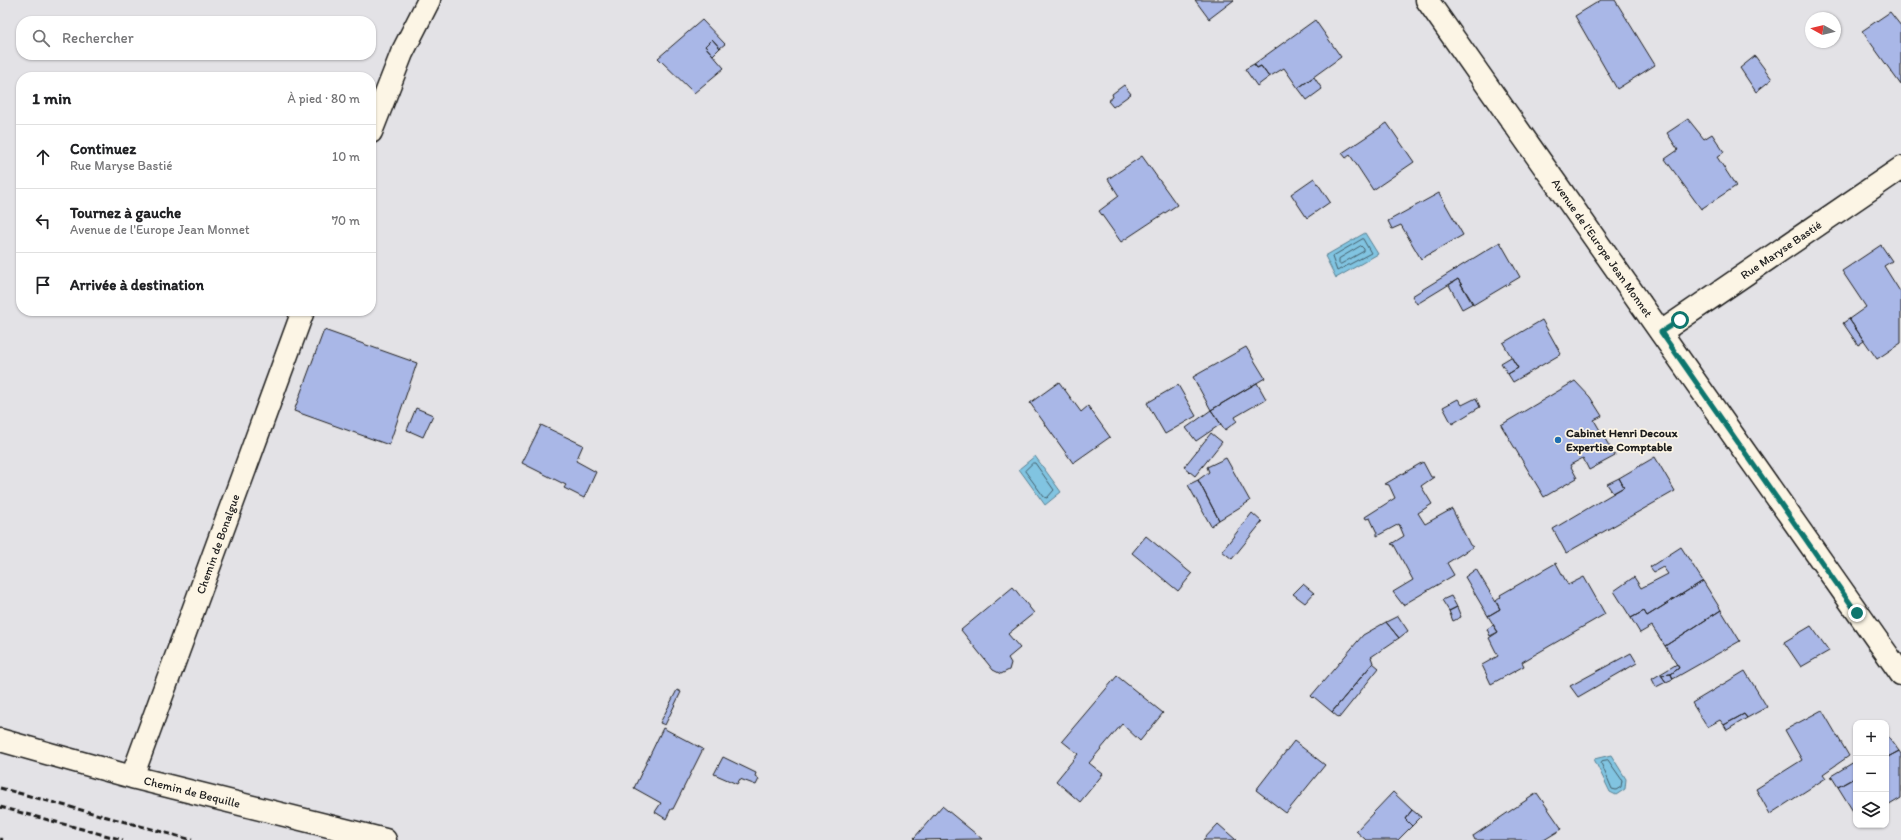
<!DOCTYPE html>
<html lang="fr">
<meta charset="utf-8">
<style>
body{margin:0;font-family:Itim,sans-serif;background:#f2f2f2;color:#202124}
.controls{position:absolute;right:12px;bottom:12px;display:grid;overflow:hidden;border-radius:8px;box-shadow:0 1px 3px #0004}
.controls button{width:36px;height:36px;display:grid;place-items:center;padding:0;border:0;border-bottom:1px solid #e0e0e0;background:#fff;color:#202124;font:20px sans-serif}
.compass{position:absolute;left:1805px;top:12px;width:36px;height:36px;border-radius:50%;background:#fff;box-shadow:0 1px 3px #0004;rotate:278deg}
.stop{position:absolute;width:12px;height:12px;margin:-9px;border:3px solid #0f766e;border-radius:50%;background:#fff}
.stop.end{background:#0f766e;border-color:#fff;box-shadow:0 1px 4px #0008}
.list{margin:0;padding:0;list-style:none}
h2{display:flex;justify-content:space-between;align-items:center;height:52px;margin:0;padding:0 16px;font-size:17px}
h2 small{font-size:13px;font-weight:400;color:#757577}
.list li{display:grid;grid-template-columns:26px 1fr auto;gap:12px;align-items:center;box-sizing:border-box;height:64px;padding:0 16px;border-top:1px solid #e0e0e0}
.list b{display:block;font-size:15px;white-space:nowrap}
.list p{margin:0;font-size:13px;white-space:nowrap;color:#757577}
.list em{font-size:13px;font-style:normal;color:#757577}
.icon{flex:none;width:22px;height:22px;fill:none;stroke:currentColor;stroke-width:2;stroke-linecap:round;stroke-linejoin:round}
.map{position:relative;flex:none;width:1901px;height:840px;overflow:hidden}
.search{position:absolute;background:#fff;box-shadow:0 1px 3px #0004;left:16px;top:16px;width:360px;height:44px;display:flex;align-items:center;gap:10px;box-sizing:border-box;padding:0 14px;border-radius:16px;color:#757577;font-size:15px}
.panel{position:absolute;background:#fff;box-shadow:0 1px 3px #0004;left:16px;top:72px;width:360px;height:244px;border-radius:16px}
.map>svg:first-child{display:block}
.water{fill:#81c4e1;stroke:#598192}
.lines{fill:none;stroke-linecap:round;stroke-linejoin:round}
.shore{stroke:#445f6b;stroke-width:1}
.building{fill:#a9b7e7;stroke:#1c1c1c}
.minor-casing{stroke:#1c1c1c;stroke-width:25}
.secondary-casing{stroke:#1c1c1c;stroke-width:25}
.minor{stroke:#fcf5e5;stroke-width:22}
.secondary{stroke:#fcf5e5;stroke-width:22}
.rail{stroke:#1c1c1c;stroke-width:3;stroke-dasharray:6 3;stroke-linecap:butt}
.route{stroke:#0f766e;stroke-width:5}
.poi-dot{fill:#1f6fb2;stroke:#fcf5e5;stroke-width:1.5}
.labels{text-anchor:middle;stroke-width:3.5;stroke-linejoin:round;paint-order:stroke}
.street-label{font-size:12px;fill:#1c1c1c;stroke:#fcf5e5}
.poi-label{font-size:12px;font-weight:bold;fill:#1c1c1c;stroke:#fcf5e5;text-anchor:start}
</style>
<div class="map">
<svg width="1901" height="840" viewBox="0 0 1901 840">
<rect width="100%" height="100%" fill="#e3e2e6"/>
<filter id="ink" filterUnits="userSpaceOnUse"><feTurbulence type="fractalNoise" baseFrequency=".025" numOctaves="2"/><feDisplacementMap in="SourceGraphic" scale="8" xChannelSelector="R" yChannelSelector="G"/><feConvolveMatrix kernelMatrix="1 2 1 2 8 2 1 2 1" color-interpolation-filters="sRGB"/></filter>
<g filter="url(#ink)">
<!-- water -->
<path class="water" d="M1365 233 1378 254 1336 278 1325 256Z
M1035 456 1061 492 1045 505 1019 469Z
M1611 755 1626 779 1625 789 1616 795 1610 792 1594 759Z"/>
<g class="lines">
<!-- shore -->
<path class="shore" d="M1363 239 1371 253 1337 271 1332 257Z
M1361 246 1364 249V251L1341 264H1339V259Z
M1033 463H1035L1054 490 1047 498 1044 497 1025 471Z
M1608 760 1622 780 1621 787 1616 790 1612 789 1601 763 1602 761Z"/>
</g>
<!-- building -->
<path class="building" d="M1195 0H1234L1209 19Z
M1601 0H1615L1655 65 1617 89 1575 16Z
M1890 12 1901 26V85L1862 31Z
M702 20 725 44 720 48 712 39 705 46 724 68 694 93 658 58Z
M1315 20 1341 57 1298 88 1284 68 1269 77 1261 66 1257 68 1254 64Z
M712 39 720 48 713 55 705 46Z
M1755 56 1772 79 1756 92 1740 68Z
M1254 64 1257 68 1261 66 1269 77 1257 86 1245 69Z
M1314 77 1322 89 1307 100 1298 88Z
M1124 85 1131 94 1113 107 1108 101 1113 97 1112 94Z
M1688 119 1704 139 1712 134 1724 152 1717 157 1736 186 1701 209 1665 159 1678 150 1667 133Z
M1387 123 1414 162 1373 190 1350 155 1346 158 1342 153Z
M1142 156 1177 205 1121 242 1099 211 1119 196 1108 179Z
M1314 178 1330 202 1307 218 1291 194Z
M1439 193 1463 235 1421 259 1401 225 1392 229 1388 221Z
M1500 242 1520 277 1473 305 1458 279 1417 304 1412 296Z
M1881 245 1892 261 1884 266 1901 293V343L1877 359 1849 319 1866 307 1842 271Z
M1458 279 1473 303 1462 309 1449 285Z
M1849 319 1864 341 1858 345 1843 323Z
M1542 320 1561 354 1513 382 1508 374 1518 368 1503 343Z
M324 330 417 363 389 445 294 411Z
M1246 347 1265 378 1211 410 1193 377Z
M1511 357 1518 368 1508 374 1501 363Z
M1575 381 1590 397 1602 416 1594 420 1615 456 1589 470 1583 458 1570 465 1577 478 1544 497 1501 425Z
M1059 382 1081 412 1088 406 1110 437 1073 463 1030 403Z
M1257 383 1266 399 1235 417 1237 421 1225 430 1211 410Z
M1178 385 1196 416 1165 434 1147 403Z
M1476 398 1480 407 1452 424 1443 407 1458 399 1462 405Z
M416 408 433 415 423 437 407 430Z
M1211 410 1221 424 1196 441 1186 428Z
M541 425 583 445 576 461 596 472 584 498 564 488 566 485 522 463Z
M1211 433 1222 442 1195 476 1184 467Z
M1655 457 1675 491 1566 553 1553 529 1624 487 1619 478Z
M1226 458 1250 501 1219 520 1198 480 1209 472 1207 467Z
M1423 462 1431 477H1434L1421 486 1432 504 1418 513 1425 524 1452 509 1470 545 1473 547 1447 563 1454 575 1403 605 1393 592 1413 580 1394 545 1391 544 1404 536 1399 524 1377 536V533L1370 518 1366 519 1365 517 1395 498 1389 485 1385 484Z
M1619 478 1624 487 1613 493 1607 484Z
M1198 480 1219 520 1211 526 1188 485Z
M1252 513 1262 522 1232 559 1222 551Z
M1146 536 1192 574 1178 591 1132 553Z
M1681 547 1703 581 1647 616 1644 611 1631 618 1614 591 1634 577 1641 588 1668 574 1663 567 1654 572 1650 567Z
M1556 563 1568 585 1584 577 1605 614 1522 662 1524 666 1491 684 1482 665 1498 656 1489 638 1498 632 1488 616 1500 609 1496 601 1501 597 1500 595Z
M1476 569 1500 609 1488 616 1465 577Z
M1703 581 1721 610 1665 646 1652 626 1640 633 1631 618 1644 611 1647 616Z
M1303 584 1314 593 1305 603 1293 594Z
M1013 587 1034 613 1008 634 1020 648 1008 658 1011 663 1009 670 1001 674 993 670 961 630Z
M1451 596 1457 607 1449 611 1442 600Z
M1457 607 1461 617 1453 621 1449 611Z
M1721 610 1740 641 1673 679 1671 674 1679 668 1665 646Z
M1398 616 1408 631 1399 638 1386 622Z
M1386 622 1399 638 1371 657 1373 663 1332 712 1314 697 1313 698 1311 696 1363 635Z
M1493 625 1498 632 1490 636 1487 629Z
M1811 626 1829 651 1801 667 1784 642Z
M1631 653 1637 663 1578 697 1570 686Z
M1373 663 1379 668 1339 718 1332 712Z
M1677 664 1679 668 1671 674 1661 675 1666 682 1656 687 1652 679Z
M1745 671 1767 707 1747 718 1744 714 1724 725 1720 720 1707 727 1692 703Z
M1671 674 1673 679 1666 682 1661 675Z
M1117 676 1163 713 1140 741 1122 724 1089 763 1103 774 1080 802 1056 781 1078 754 1062 741Z
M677 690 681 692 665 725 660 723Z
M1822 710 1849 756 1823 774 1826 778 1770 814 1756 789 1802 760 1785 730Z
M1744 714 1747 718 1727 730 1724 725Z
M663 728 703 749 673 809H671L666 819 655 812 661 803 634 788Z
M1887 735 1899 751 1886 758V736Z
M1294 741 1325 765 1286 813 1256 790Z
M1899 751 1901 754V798L1886 807V758Z
M723 757 756 773 755 776 759 779 756 785 740 779 737 784 714 774Z
M1856 758V777L1838 787 1831 776 1854 762Z
M1856 777V816L1838 787Z
M1393 792 1412 810 1405 819 1412 826 1398 840H1366L1356 831Z
M1537 793 1562 829 1544 840H1475L1473 836Z
M942 806 982 839 916 840 914 838Z
M1412 810 1421 817 1412 826 1405 819Z
M1218 824 1236 840H1203Z"/>
<g class="lines">
<!-- minor casing -->
<g class="minor-casing">
<path id="minor" d="M371 132 402 53 429 0
M1661 332 1901 168
M0 740 132 777 385 840
M132 777 303 311"/>
</g>
<!-- secondary casing -->
<g class="secondary-casing">
<path id="secondary" d="M1427 0 1901 674"/>
</g>
<!-- minor -->
<use href="#minor" class="minor"/>
<!-- secondary -->
<use href="#secondary" class="secondary"/>
<!-- rail -->
<path class="rail" d="M0 788 192 840
M0 807 123 840
M0 839 3 840"/>
</g>
</g>
<g class="lines" filter="url(#ink)">
<!-- route -->
<path class="route" d="M1680 320 1661 332 1857 613"/>
</g>
<!-- markers -->
<circle class="poi-dot" cx="1558" cy="440" r="4"/>
<g class="labels">
<!-- street labels -->
<g class="street-label">
<text transform="translate(1602 248) rotate(55)" y="4">Avenue de l'Europe Jean Monnet</text>
<text transform="translate(1781 250) rotate(-34)" y="4">Rue Maryse Bastié</text>
<text transform="translate(218 544) rotate(-70)" y="4">Chemin de Bonalgue</text>
<text transform="translate(192 792) rotate(14)" y="4">Chemin de Bequille</text>
</g>
<!-- poi labels -->
<g class="poi-label">
<text x="1566" y="437">Cabinet Henri Decoux<tspan x="1566" dy="14">Expertise Comptable</tspan></text>
</g>
</g>
</svg>
<div class="controls">
<button>+</button>
<button>−</button>
<button><svg class="icon" aria-label="layers" viewBox="0 0 24 24"><path d="M12 4l9 5-9 5-9-5zM3 14l9 5 9-5"/></svg></button>
</div>
<svg class="compass" viewBox="-18 -18 36 36"><path d="M0-13l5 13h-10z" fill="#e53935"/><path d="M0 13l5-13h-10z" fill="#757577"/></svg>
<div class="stop" style="left:1680px;top:320px"></div>
<div class="stop end" style="left:1857px;top:613px"></div>
<div class="search"><svg class="icon" aria-label="search" viewBox="0 0 24 24"><circle cx="10" cy="10" r="6"/><path d="M15 15l6 6"/></svg>Rechercher</div>
<section class="panel">
<h2>1 min<small>À pied · 80 m</small></h2>
<ul class="list">
<li><svg class="icon" aria-label="ahead" viewBox="0 0 24 24"><path d="M12 20V5M6 11l6-6 6 6"/></svg><div><b>Continuez</b><p>Rue Maryse Bastié</p></div><em>10 m</em></li>
<li><svg class="icon" aria-label="left" viewBox="0 0 24 24"><path d="M17 20v-9H6M10 6l-5 5 5 5"/></svg><div><b>Tournez à gauche</b><p>Avenue de l'Europe Jean Monnet</p></div><em>70 m</em></li>
<li><svg class="icon" aria-label="arrive" viewBox="0 0 24 24"><path d="M6 21V4h12l-3 4 3 4H6"/></svg><div><b>Arrivée à destination</b></div></li>
</ul>
</section>
</div>
